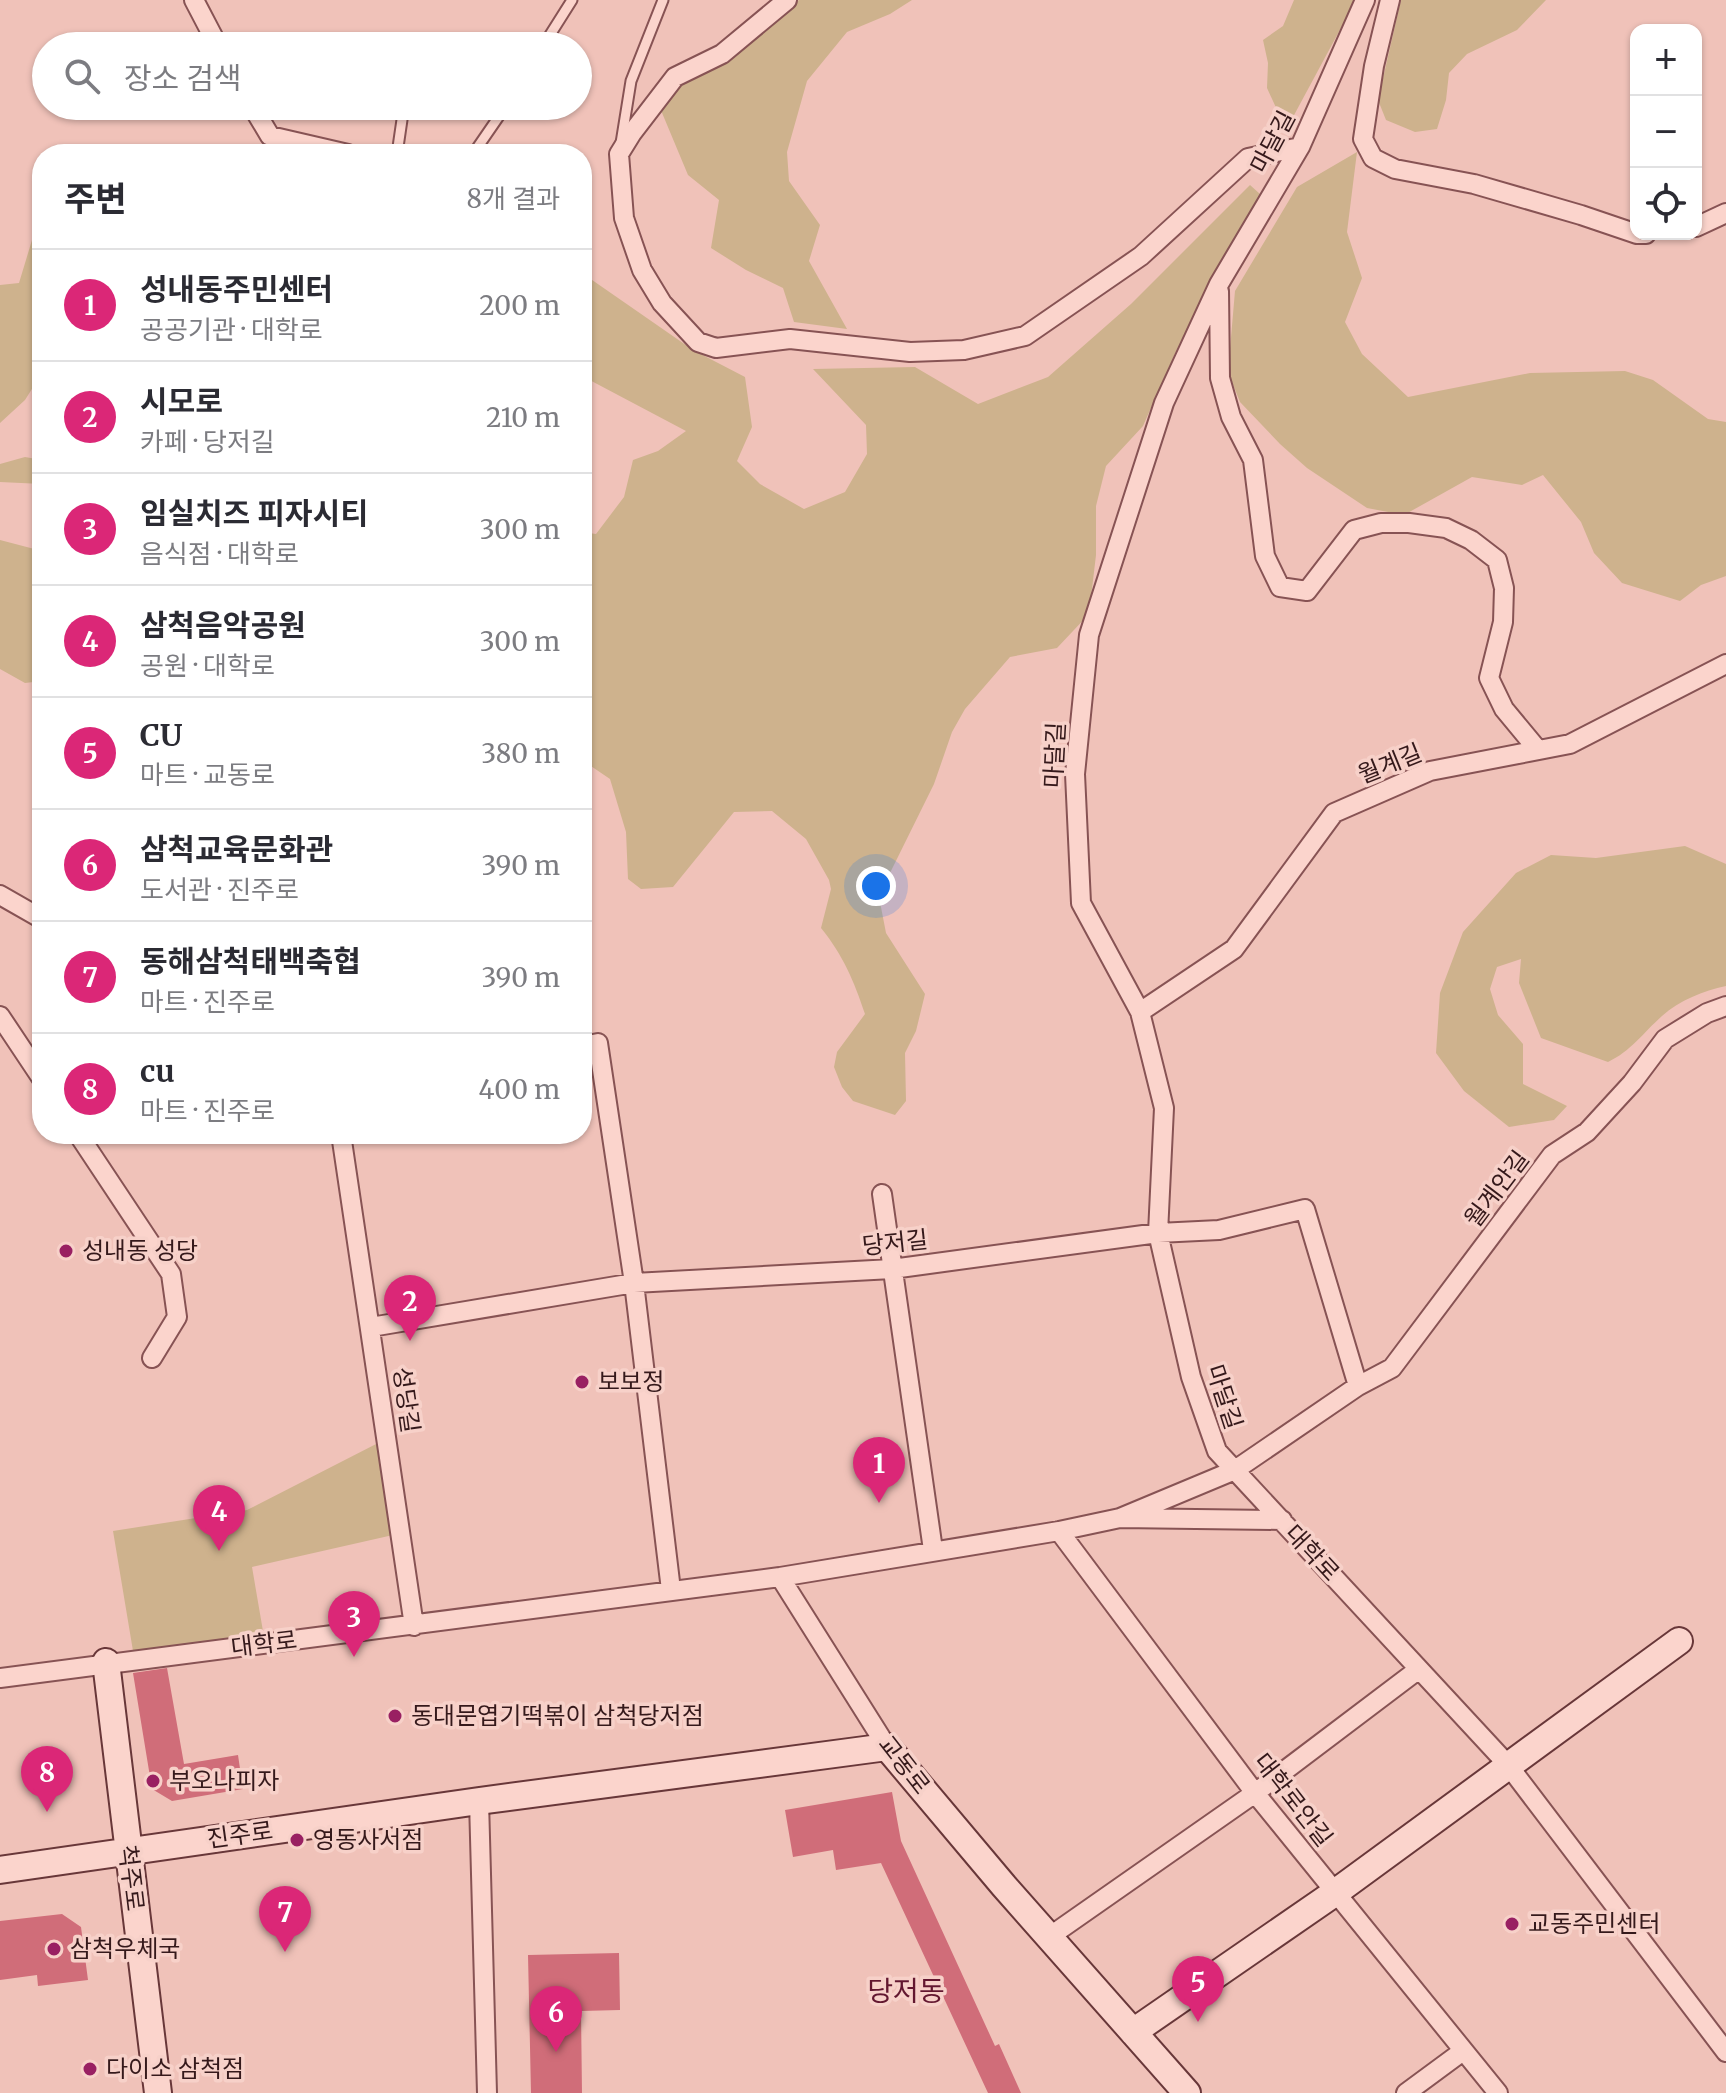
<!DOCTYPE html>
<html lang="ko">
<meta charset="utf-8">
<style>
body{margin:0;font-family:Merriweather,"Noto Sans KR",serif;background:#f7f7f7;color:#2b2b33}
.controls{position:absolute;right:24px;top:24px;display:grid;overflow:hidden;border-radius:16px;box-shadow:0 2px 6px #0004}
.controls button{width:72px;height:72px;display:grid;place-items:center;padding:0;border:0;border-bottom:2px solid #e1e1e2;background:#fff;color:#2b2b33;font:40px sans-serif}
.you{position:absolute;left:876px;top:886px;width:28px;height:28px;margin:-20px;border:6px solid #fff;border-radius:50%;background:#1a73e8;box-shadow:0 0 0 12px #1a73e833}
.badge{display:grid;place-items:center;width:52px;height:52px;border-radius:50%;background:#db2777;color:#fff;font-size:26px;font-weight:700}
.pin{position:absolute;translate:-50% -66px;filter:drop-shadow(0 2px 4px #0008)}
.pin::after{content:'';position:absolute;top:42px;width:28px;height:24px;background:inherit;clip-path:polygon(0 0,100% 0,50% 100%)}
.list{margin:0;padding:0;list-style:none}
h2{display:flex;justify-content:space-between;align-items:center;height:104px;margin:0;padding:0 32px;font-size:34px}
h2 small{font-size:26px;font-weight:400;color:#7c7c81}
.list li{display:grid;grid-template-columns:52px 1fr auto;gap:24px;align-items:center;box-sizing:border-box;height:112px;padding:0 32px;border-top:2px solid #e1e1e2}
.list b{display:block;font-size:30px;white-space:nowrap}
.list p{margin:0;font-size:26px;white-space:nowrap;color:#7c7c81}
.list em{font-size:26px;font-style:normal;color:#7c7c81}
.icon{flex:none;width:44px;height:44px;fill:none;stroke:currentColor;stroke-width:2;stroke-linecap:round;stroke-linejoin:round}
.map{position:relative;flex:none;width:1726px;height:2093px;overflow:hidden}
.search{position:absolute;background:#fff;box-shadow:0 2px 6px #0004;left:32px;top:32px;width:560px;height:88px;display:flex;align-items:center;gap:20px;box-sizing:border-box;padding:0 28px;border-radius:44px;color:#7c7c81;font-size:30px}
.panel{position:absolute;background:#fff;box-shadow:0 2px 6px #0004;left:32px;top:144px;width:560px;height:1000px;border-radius:32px}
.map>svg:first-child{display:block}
.green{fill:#ceb28d}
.building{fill:#d06d79}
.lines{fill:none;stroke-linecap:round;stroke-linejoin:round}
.lane-casing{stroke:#875354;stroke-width:13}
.street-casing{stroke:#875354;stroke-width:22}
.secondary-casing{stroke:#683739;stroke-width:30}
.lane{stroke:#fbd4cc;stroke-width:9}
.street{stroke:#fbd4cc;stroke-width:18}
.secondary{stroke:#fbd4cc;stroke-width:26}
.poi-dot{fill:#992062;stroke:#f7d1c9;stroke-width:3}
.labels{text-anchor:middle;stroke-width:7;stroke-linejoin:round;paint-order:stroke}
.street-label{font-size:24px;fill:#35191b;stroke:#f7d1c9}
.poi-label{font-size:24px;fill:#35191b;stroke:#f7d1c9;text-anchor:start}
.quarter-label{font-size:28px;fill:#631730;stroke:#f7d1c9}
</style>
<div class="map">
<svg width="1726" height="2093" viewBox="0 0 1726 2093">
<rect width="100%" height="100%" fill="#f0c2b9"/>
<!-- green -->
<path class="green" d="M799 0H912L890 14 847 32 807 81 787 152 789 181 820 225 809 261 847 329 794 322 783 288 746 270 711 248 719 200 688 175 660 108 682 83 720 63Z
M1294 0H1356L1293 117 1278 112 1267 88 1268 63 1263 40 1283 26Z
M1401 0H1546L1517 30 1467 54 1449 73 1446 100 1437 129 1415 132 1386 120 1378 100Z
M1357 152 1347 232 1362 278 1345 322 1362 354 1408 397 1530 373 1625 371 1653 380 1708 419 1726 422V576L1701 585 1680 601 1622 583 1594 553 1581 522 1543 475 1522 485 1472 477 1404 515 1367 508 1307 468 1280 444 1240 402 1228 372 1235 291 1297 187Z
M1250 185 1260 194 1177 349 1143 426 1106 466 1096 506V555L1089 614 1057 648 1010 657 965 709 952 732 934 784 888 877 880 902 886 933 925 994 916 1031 905 1053 906 1101 895 1115 853 1101 842 1087 834 1067 837 1052 865 1014C854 981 843 955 821 928L831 889 829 880 806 839 772 811 734 812 673 887 641 889 628 879 626 832 610 779 582 760V532L596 534 624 497 633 460 658 451 686 431 582 376V273L693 350 745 377 752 427 737 461 760 484 804 509 845 492 867 454 866 425 813 369 915 367 978 404 1048 377 1131 304Z
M42 239V373L25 400 0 423V285L19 283 32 240Z
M25 457 42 460V484L0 482V464Z
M0 540 42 551V681L25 683 0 669Z
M1685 846 1726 864V986C1703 991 1680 1000 1662 1016 1643 1033 1631 1051 1608 1062L1541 1038 1519 983 1521 959 1497 967 1490 989 1498 1015 1523 1044V1084L1567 1106 1554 1120 1509 1127 1464 1091 1436 1053 1440 993 1463 932 1516 873 1551 855 1596 858Z
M380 1442 393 1535 252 1567 264 1637 133 1651 113 1531 247 1510Z"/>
<!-- building -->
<path class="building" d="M167 1668 184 1764 238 1755 243 1789 172 1801 152 1789 133 1673Z
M892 1792 901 1841 995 2046 999 2044 1021 2093H988L881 1863 836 1870 833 1850 793 1857 785 1810Z
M62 1914 81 1927 88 1980 38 1986 37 1975 0 1980V1921Z
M619 1953 620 2010 581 2011 582 2093H531L528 1955Z"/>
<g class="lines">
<!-- lane casing -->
<g class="lane-casing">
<path id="lane" d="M543 46 572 0
M621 143 631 81 663 0
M397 154 404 106
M473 154 506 106"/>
</g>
<!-- street casing -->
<g class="street-casing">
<path id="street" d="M194 0 218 46
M787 0 722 54 675 77 632 133 619 154 624 218 642 270 662 303 698 342 716 348 790 339 910 352 964 350 1025 336 1141 256 1248 158 1300 147
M1365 0 1300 147 1219 284 1164 403 1089 635 1075 774 1081 903 1140 1012 1164 1108 1158 1233 1191 1377 1217 1451 1508 1765 1726 2052
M1390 0 1374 66 1363 139 1373 158 1395 169 1474 184 1581 215 1637 234H1646
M252 106 270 136 348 154
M1696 227 1726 213
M1219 291 1220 378 1231 417 1253 460 1265 556 1280 587 1307 591 1354 530 1381 523H1409L1446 528 1471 540 1497 560 1504 588 1503 622 1489 678 1504 709 1538 750
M0 895 42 919
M1140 1012 1234 949 1334 813 1430 771 1570 744 1726 664
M0 1016 42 1079
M582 1046 598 1043 634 1283 671 1590
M78 1134 171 1274 177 1317 152 1358
M341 1134 414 1626
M882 1194 933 1550
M371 1327 634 1283 892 1269 1158 1233 1219 1230 1305 1209 1358 1386 1235 1470 1120 1518
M1358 1386 1392 1368 1552 1155 1587 1132 1632 1083 1665 1039 1707 1013 1726 1006
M1059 1531 1255 1793 1498 2093
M780 1577 887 1747
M0 1678 780 1577 1059 1531 1120 1518 1282 1520
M479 1801 487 2093
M1049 1937 1255 1793 1419 1669
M1406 2093 1463 2051"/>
</g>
<!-- secondary casing -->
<g class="secondary-casing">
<path id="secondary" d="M106 1662 158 2093
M0 1870 479 1801 887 1747 1004 1886 1187 2093
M1133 2032 1336 1892 1679 1641"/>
</g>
<!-- lane -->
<use href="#lane" class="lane"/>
<!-- street -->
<use href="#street" class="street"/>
<!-- secondary -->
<use href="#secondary" class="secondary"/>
</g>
<!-- markers -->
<g class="poi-dot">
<circle cx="66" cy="1251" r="8"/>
<circle cx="582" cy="1382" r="8"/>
<circle cx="395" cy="1716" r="8"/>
<circle cx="153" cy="1781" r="8"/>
<circle cx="297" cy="1840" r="8"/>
<circle cx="1512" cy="1924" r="8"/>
<circle cx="54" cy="1949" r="8"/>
<circle cx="90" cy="2069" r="8"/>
</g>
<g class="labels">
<!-- street labels -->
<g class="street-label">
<text transform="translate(1273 142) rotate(-62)" y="8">마달길</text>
<text transform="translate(1055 755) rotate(-87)" y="8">마달길</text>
<text transform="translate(1390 764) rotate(-22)" y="8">월계길</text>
<text transform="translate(1497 1189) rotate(-53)" y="8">월계안길</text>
<text transform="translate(895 1243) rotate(-6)" y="8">당저길</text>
<text transform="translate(1224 1397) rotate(72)" y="8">마달길</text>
<text transform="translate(406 1400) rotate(82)" y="8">성당길</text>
<text transform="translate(1312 1553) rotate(47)" y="8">대학로</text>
<text transform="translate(264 1644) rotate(-7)" y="8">대학로</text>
<text transform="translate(904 1765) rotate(52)" y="8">교동로</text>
<text transform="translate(1293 1800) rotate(52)" y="8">대학로안길</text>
<text transform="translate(240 1835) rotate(-8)" y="8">진주로</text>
<text transform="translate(131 1878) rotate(83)" y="8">척주로</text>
</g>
<!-- poi labels -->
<g class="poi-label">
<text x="82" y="1259">성내동 성당</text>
<text x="598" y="1390">보보정</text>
<text x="411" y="1724">동대문엽기떡볶이 삼척당저점</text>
<text x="169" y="1789">부오나피자</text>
<text x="313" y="1848">영동사서점</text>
<text x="1528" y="1932">교동주민센터</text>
<text x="70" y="1957">삼척우체국</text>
<text x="106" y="2077">다이소 삼척점</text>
</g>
<!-- quarter labels -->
<g class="quarter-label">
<text x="906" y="2001">당저동</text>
</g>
</g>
</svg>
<div class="controls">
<button>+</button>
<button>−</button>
<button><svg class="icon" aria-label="locate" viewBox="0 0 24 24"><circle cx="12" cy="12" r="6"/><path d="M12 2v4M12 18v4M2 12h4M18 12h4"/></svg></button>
</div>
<div class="you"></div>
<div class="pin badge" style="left:879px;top:1503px">1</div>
<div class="pin badge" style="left:410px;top:1341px">2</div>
<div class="pin badge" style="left:354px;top:1657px">3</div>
<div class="pin badge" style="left:219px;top:1551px">4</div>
<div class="pin badge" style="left:1198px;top:2022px">5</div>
<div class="pin badge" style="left:556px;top:2052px">6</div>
<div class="pin badge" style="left:285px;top:1952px">7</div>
<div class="pin badge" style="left:47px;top:1812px">8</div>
<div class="search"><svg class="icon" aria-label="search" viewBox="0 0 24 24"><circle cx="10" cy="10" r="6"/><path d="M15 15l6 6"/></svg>장소 검색</div>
<section class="panel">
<h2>주변<small>8개 결과</small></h2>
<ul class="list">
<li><span class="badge">1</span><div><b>성내동주민센터</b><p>공공기관 · 대학로</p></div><em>200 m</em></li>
<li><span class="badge">2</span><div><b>시모로</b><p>카페 · 당저길</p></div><em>210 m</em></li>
<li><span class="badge">3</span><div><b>임실치즈 피자시티</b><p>음식점 · 대학로</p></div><em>300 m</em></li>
<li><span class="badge">4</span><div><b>삼척음악공원</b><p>공원 · 대학로</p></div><em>300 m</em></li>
<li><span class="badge">5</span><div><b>CU</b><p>마트 · 교동로</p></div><em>380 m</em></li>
<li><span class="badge">6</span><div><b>삼척교육문화관</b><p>도서관 · 진주로</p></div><em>390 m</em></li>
<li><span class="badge">7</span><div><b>동해삼척태백축협</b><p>마트 · 진주로</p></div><em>390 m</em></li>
<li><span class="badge">8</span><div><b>cu</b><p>마트 · 진주로</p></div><em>400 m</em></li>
</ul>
</section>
</div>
